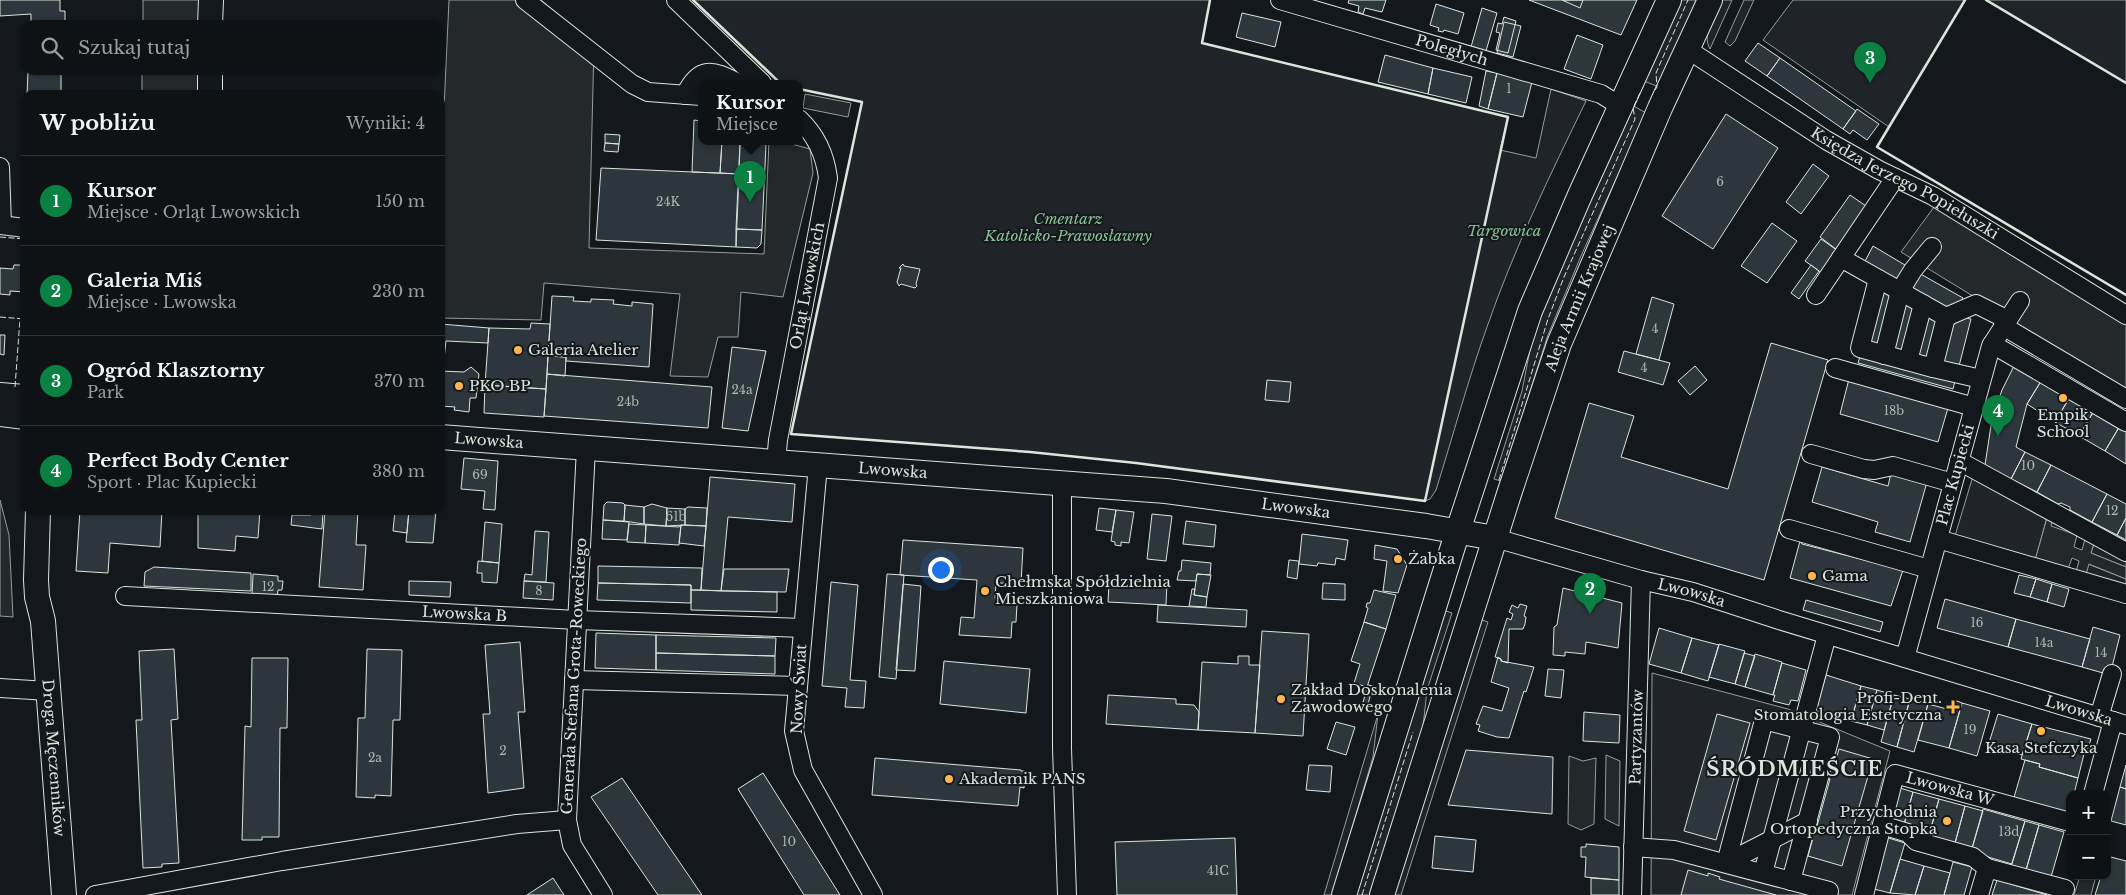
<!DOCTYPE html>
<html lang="pl">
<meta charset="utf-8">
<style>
body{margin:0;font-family:"Libre Baskerville",serif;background:#181b1e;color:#f1f3f6}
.controls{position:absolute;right:15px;bottom:15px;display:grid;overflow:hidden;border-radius:10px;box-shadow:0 1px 4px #0004}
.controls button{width:45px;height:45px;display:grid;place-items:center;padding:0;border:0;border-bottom:1px solid #2f3234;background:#0f1215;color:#f1f3f6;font:25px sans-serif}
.you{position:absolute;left:940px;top:569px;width:18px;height:18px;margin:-12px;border:4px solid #fff;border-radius:50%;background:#1a73e8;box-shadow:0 0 0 8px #1a73e833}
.badge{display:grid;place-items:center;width:32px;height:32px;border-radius:50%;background:#0b8043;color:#fff;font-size:16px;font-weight:700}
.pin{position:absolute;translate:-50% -41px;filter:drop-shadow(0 1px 2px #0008)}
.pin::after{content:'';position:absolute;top:26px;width:18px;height:15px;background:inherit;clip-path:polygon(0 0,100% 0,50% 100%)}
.popup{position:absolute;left:698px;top:80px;width:105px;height:65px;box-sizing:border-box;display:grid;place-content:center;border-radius:10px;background:#0f1215;filter:drop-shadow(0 1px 4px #0005);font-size:16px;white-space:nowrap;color:#9b9ea0}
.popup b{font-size:19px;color:#f1f3f6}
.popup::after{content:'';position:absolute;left:50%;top:100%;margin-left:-10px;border:10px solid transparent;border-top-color:#0f1215}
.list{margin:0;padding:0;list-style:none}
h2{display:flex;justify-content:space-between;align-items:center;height:65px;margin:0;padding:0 20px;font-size:21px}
h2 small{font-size:16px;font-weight:400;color:#9b9ea0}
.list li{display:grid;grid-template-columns:32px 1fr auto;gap:15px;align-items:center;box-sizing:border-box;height:90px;padding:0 20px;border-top:1px solid #2f3234}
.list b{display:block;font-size:19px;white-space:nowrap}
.list p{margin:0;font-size:16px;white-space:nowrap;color:#9b9ea0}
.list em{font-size:16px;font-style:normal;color:#9b9ea0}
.icon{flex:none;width:28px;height:28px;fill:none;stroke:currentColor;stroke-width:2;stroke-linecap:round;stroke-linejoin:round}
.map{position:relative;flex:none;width:2126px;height:895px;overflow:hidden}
.search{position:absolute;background:#0f1215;box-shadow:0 1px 4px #0004;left:20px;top:20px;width:425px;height:55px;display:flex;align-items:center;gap:12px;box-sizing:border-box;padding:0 18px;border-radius:15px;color:#9b9ea0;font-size:19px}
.panel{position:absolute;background:#0f1215;box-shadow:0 1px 4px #0004;left:20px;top:90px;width:425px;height:425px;border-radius:15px}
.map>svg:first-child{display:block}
.green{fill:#202428;stroke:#939e99}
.parking{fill:#24282b;stroke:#939e99}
.building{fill:#2c363c;stroke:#d8e6dc}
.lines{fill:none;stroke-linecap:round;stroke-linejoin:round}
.street-casing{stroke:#d8e6dc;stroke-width:20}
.secondary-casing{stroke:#d8e6dc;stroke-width:26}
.street{stroke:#14181c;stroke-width:18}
.secondary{stroke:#14181c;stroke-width:24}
.fence{stroke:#d8e6dc;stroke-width:1;stroke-dasharray:6 2.5;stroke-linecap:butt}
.wall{stroke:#d8e6dc;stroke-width:2.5}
.poi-dot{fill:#ffb74d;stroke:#14181c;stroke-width:2}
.labels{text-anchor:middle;stroke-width:4;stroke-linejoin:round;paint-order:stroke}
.number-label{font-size:12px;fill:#adbab4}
.street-label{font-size:15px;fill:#d8e6dc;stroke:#14181c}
.park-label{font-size:15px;font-style:italic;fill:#8ac095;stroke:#14181c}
.poi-label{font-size:15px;fill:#d8e6dc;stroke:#14181c;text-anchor:start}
.district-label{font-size:20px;font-weight:bold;letter-spacing:1px;fill:#d8e6dc;stroke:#14181c}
</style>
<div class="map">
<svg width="2126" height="895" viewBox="0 0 2126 895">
<rect width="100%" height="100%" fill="#14181c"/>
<!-- green -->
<path class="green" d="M693 0H1210L1202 43 1508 117 1500 150 1536 158 1551 89 1586 101C1550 175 1514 249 1487 327 1468 380 1453 436 1436 490L1430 499 1425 501 1136 463 1030 452 791 434 862 102 799 89V83H780Z
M1681 0H1696L1659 87 1644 81Z
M1722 0H1732L1710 49C1701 33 1715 15 1722 0Z
M1744 0H1754L1735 41 1730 46 1725 42Z
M1793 0H1965L1889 127 1763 40Z
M1986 0H2126V83Z
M1632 105 1646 113 1581 256 1548 335 1501 481 1494 479 1522 391 1534 329Z
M1973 476 2047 517 2035 561 1954 539Z
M2095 541 2126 558V567L2091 553Z
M2088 564 2126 579V588L2085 577Z
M1443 610 1452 613 1427 690 1422 736 1372 895H1353Z
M1479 619 1488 622 1401 895H1394Z
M1652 673 1788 709 1890 751 1852 895H1651Z
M1378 714 1373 757 1332 895H1324Z"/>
<!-- parking -->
<path class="parking" d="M143 0H200V25H143Z
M449 0H541L594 45 589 248 764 254 769 141H781L810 149 813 173 783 297 741 292 738 337H718L708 377 670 376 680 294 544 283 541 320 440 318V196Z
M142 70H199V95H142Z
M805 94 851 103 848 117 803 108Z
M1934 207 2126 324V390L1901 252Z
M0 500 9 535 13 617 0 616Z
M2049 511 2054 514 2051 526 2077 535 2074 547 2082 550 2087 532 2096 537 2091 553 2126 567V579L2089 564 2084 581 2074 579 2079 561 2072 558 2068 569 2041 560 2033 567Z
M1606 755 1620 761 1619 826 1605 819Z
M1569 756 1583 761 1596 758 1594 824 1581 830 1568 824Z
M2080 876H2096L2091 895H2074Z"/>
<!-- building -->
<path class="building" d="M0 0H60V11H65V25H31V14L0 16Z
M1349 0H1386L1382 12 1365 8 1363 14 1358 12 1359 6 1348 3Z
M1529 0H1637L1621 35Z
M1562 0H1583L1580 8Z
M1436 4 1464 13 1458 34 1444 30 1443 32 1438 31 1439 28 1430 25Z
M1482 8 1497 13 1486 51 1471 47Z
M1242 13 1281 22 1275 47 1236 37Z
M1504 17 1516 21 1508 53 1496 50 1500 33 1496 32 1498 23 1502 24Z
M1504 22 1521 26 1513 57 1497 53Z
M1577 35 1603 45 1591 79 1564 69Z
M1758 43 1780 58 1767 76 1745 61Z
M1385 55 1433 68 1428 94 1378 82Z
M1780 58 1856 111 1843 129 1767 76Z
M1433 68 1472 77 1466 103 1428 94Z
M61 70V95H27L28 71Z
M1486 71 1497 73 1488 109 1479 106Z
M1497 73 1532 82 1523 117 1488 109Z
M1857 109 1879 124 1867 140 1853 130 1850 134 1843 129Z
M1726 114 1778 148 1713 249 1662 216Z
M694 120 701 121V141H722L720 173 692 172Z
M22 126H25V160H22Z
M605 134 620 135 619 144 605 143Z
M722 141H767L766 144 740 143 739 174 720 173Z
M605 143 619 144 618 152 604 151Z
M740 143 766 144 762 230 736 229Z
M1813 164 1829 176 1801 214 1786 202Z
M601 168 739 174 736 247 596 240Z
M1850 195 1866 206 1836 249 1820 237Z
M1772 223 1797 241 1767 283 1741 266Z
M736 229 762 230 761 244 757 248 736 247Z
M1821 239 1838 251 1822 273 1805 261Z
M1873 246 1910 268 1899 286 1863 265Z
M903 264 904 266 920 269 916 284 917 286 915 288 901 284 899 286 897 282 901 268H899Z
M14 265H25V292L10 291V295L0 294V268L13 269Z
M1811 265 1819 271 1799 299 1791 293Z
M1917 272 1963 298 1956 309 1946 313 1907 290Z
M1880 284 1896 293 1881 349 1863 344Z
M552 296 574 297 573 301 591 302V299L614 300 613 304 632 306V302L653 304 649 367 566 361V357L548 356Z
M1652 297 1674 304 1659 360 1636 354Z
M1903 297 1918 306 1905 356 1888 351Z
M1926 310 1941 319 1930 362 1913 357Z
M1959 316 1971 319 1958 370 1937 364 1949 320Z
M531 323 550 324 546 389 485 385 489 328 530 329Z
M440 324 489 328 488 343 446 341 444 359 440 356Z
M0 335H5L4 355 0 354Z
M1771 343 1828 360 1764 580 1555 518 1589 403 1634 416 1621 457 1728 489Z
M732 347 766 351 748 431 722 428Z
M1624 351 1670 363 1663 385 1618 372Z
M1861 353 1956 377 1953 389 1858 363Z
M548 356 566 357 565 376 547 374Z
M2016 362 2043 378 2027 404 2016 447 2025 452 2011 479 1985 465 1992 419 2002 390Z
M1695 366 1707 380 1690 395 1678 381Z
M471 367 479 374 476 398H470L469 412 454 410 455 407 440 406V371L464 372Z
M547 374 712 387 708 428 544 416Z
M2043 378 2071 395 2055 422 2027 404Z
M1849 379 1948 408 1938 442 1840 414Z
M1267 380 1291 382 1289 402 1265 400Z
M485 385 546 389 544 417 484 413Z
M2071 395 2095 409 2079 436 2055 422Z
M2095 409 2121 424 2105 451 2079 436Z
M2121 424 2126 428V464L2105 451Z
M2025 452 2051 465 2037 492 2011 479Z
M464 458 498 461 495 510 483 509 485 491 461 489Z
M2051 465 2107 494 2092 522 2070 510V507L2061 503 2058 504 2037 492Z
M1822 467 1888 486 1891 473 1927 482 1910 542 1875 532 1878 522 1812 502Z
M710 477 795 484 792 522 728 517 721 591 701 590Z
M2107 494 2126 504V518L2117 535 2092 522Z
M607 502 623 503 625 505 624 521 603 520 604 505Z
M652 504 667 508 666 526 644 524V507Z
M625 505 644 507V524L624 521Z
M688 507 707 508 706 526 685 525V509Z
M667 508 685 509V525L666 526Z
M1099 508 1116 510 1112 532 1096 530Z
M80 510H162L160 547 110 543 108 573 76 571Z
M198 510H260L258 538 236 536 235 551 198 548Z
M312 510H323L322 529 291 525 292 515H311Z
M325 510H358L356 545H366L363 590 319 587Z
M395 510H409L407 533 393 531Z
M409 510H436L433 543 406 542Z
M1116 510 1134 512 1129 543 1121 542V546L1115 545V542L1111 541Z
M1152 514 1172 516 1166 561 1147 559Z
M2126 518V540L2117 535Z
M603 520 629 522 627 540 602 539Z
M1186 521 1216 525 1214 547 1183 544Z
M485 522 502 524 499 563 482 561Z
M629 524 646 525 645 543 627 542Z
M646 525 679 527 681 525 679 545 645 543Z
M681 525 706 526 704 546 679 543Z
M535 531 549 532 546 582 524 581 525 574 532 575Z
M1302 534 1348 540 1345 560 1336 558 1335 565 1318 563 1317 566 1299 564Z
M903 540 1023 548 1021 583H996L995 598H1000L999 602 1017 604 1016 622H1012L1011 638 959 635 961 617 974 618 977 580 900 575Z
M1800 541 1802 544 1903 570 1891 606 1790 578Z
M1375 545 1397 549 1407 565 1398 593 1383 591 1387 561 1374 559Z
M1182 560 1211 563 1210 575 1197 574 1196 581 1177 580 1179 571H1181Z
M1289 560 1299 561 1297 579 1287 577Z
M478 561 499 563 497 583 482 582V573H477Z
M598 566 702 568 701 590H691V585L598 583Z
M154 567 251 573V591L144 586 145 572Z
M724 569H789L786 592 721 591Z
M253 574 278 576V581H283L282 590H278L277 598 252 596Z
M887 574 904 575 896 679 879 677Z
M1197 574 1211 575 1207 597 1194 595Z
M2019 575 2036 579 2030 597 2014 593Z
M2036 579 2052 584 2047 602 2030 597Z
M1124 580 1167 582 1166 605 1108 602 1109 585 1124 586Z
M409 581 451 582 450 597 409 595Z
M524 581 554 583 553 600 523 598Z
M831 582 858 585 850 680 866 681 864 708 845 707 847 688 822 686Z
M598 583 691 585V603L597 600Z
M1323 583 1345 584V600L1322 599Z
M903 584 921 586 915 671 896 670Z
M2052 584 2069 589 2064 607 2047 602Z
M1563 588 1622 603 1618 648 1586 642 1585 654 1565 652V656L1553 655 1554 627 1557 625Z
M1192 589H1195L1194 595 1207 597 1206 607 1189 606Z
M691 590 777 592V612L691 610Z
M1374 590 1396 595 1386 629 1364 622 1368 608 1366 607 1367 603H1370Z
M1945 599 2016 619 2008 647 1937 628Z
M1806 600 1883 622 1880 632 1803 610Z
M1520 604 1527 606 1524 616 1526 617 1525 624 1523 629H1509L1508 663 1501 661V659L1495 657 1507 618 1511 620 1513 614 1509 612 1512 605 1518 608Z
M1158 605 1247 610 1246 627 1157 622Z
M2016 619 2090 639 2082 667 2008 647Z
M1364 622 1386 629 1367 687 1354 683 1360 664 1351 661Z
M2093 627 2120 635 2110 675 2082 667Z
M1659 628 1692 638 1681 673 1649 664Z
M1262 631 1309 634 1303 736 1255 733Z
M596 633 656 635V670L595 668Z
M656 635 776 638 775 656 656 653Z
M1692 638 1719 645 1708 681 1681 673Z
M520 642 525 712H518L524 788 488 793 483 714H490L485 645Z
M1719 644 1745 651 1735 684 1709 677Z
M174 649 178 719 171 720 179 863 162 864V867L143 868 136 720H142L139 651Z
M367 649 402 650 400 720H393L391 796 375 795V798L356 797 358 718H365Z
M656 653 775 656V674L656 670Z
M1744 653 1755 656 1745 687 1735 684Z
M1755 654 1782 662 1773 695 1745 687Z
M1238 656H1249V665H1260L1255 733 1198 730 1202 662 1238 664Z
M1498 657 1501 659V661L1534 667 1526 692 1524 691 1509 738 1497 737 1478 731 1480 725 1476 724 1483 706 1502 711 1509 688 1491 682Z
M252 658H288L287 728H280L279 837H262V840H242L245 726 251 727Z
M944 661 1030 669 1026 713 940 704Z
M1782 663 1806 670 1798 701 1791 700 1789 705 1773 701 1775 695H1773Z
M1548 669 1564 670 1561 698 1545 696Z
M1826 675 1861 686 1851 721 1816 711Z
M1368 685 1373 686 1368 704 1363 702Z
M1861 686 1877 690 1867 725 1851 721Z
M1877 690 1894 695 1884 730 1867 725Z
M1108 695 1176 699V704L1194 705 1199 712 1198 730 1106 724Z
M1894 695 1910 699 1897 747 1881 742Z
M1910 699 1928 704 1914 752 1897 747Z
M1957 701 1962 703 1949 748 1918 740 1928 704 1947 709 1948 705Z
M1962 703 1990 711 1977 756 1949 748Z
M1584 712 1620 715 1619 743 1583 741Z
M1717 714 1750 723 1716 840 1684 831Z
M1998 714 2032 724 2022 755 1988 746Z
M1336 722 1355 727 1346 755 1327 749Z
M2032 724 2091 739 2087 751 2085 750 2078 778 2039 767 2040 764 2021 759Z
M1839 749 1873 759 1842 866 1808 856 1813 838 1809 837 1812 824 1817 826 1830 779 1826 778 1829 766 1834 767Z
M1466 750 1553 757 1552 814 1448 805Z
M875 758 1021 770V771H1025L1024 788 1020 787 1018 806 872 795Z
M2025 760 2040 764 2039 767 2078 778 2074 794H2070V809L2067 818 2012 804Z
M1309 765 1332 766 1330 792 1306 790Z
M2126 765V789L2120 787Z
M763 773 840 895H804L738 789Z
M622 778 702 895H658L591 797Z
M1897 787 1913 792 1903 828 1886 824Z
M2120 787 2126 789V825L2111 821Z
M1913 792 1939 799 1929 835 1903 828Z
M1939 799 1965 806 1955 843 1929 835Z
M1965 806 1983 811 1971 852 1954 847Z
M1983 809 2025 821 2012 864 1971 852Z
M2025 821 2039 825 2026 870 2011 866Z
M2039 825 2064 832 2051 877 2026 870Z
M1435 836 1476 840 1473 872 1432 868Z
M1885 837 1905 843 1890 893 1870 888Z
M1235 838 1237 895H1117L1115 842Z
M1586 844 1619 847V880L1585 877 1586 857H1581V847H1586Z
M2107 856 2126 861V895H2095L2101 876H2107Z
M1900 859 1924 866 1915 895 1890 893Z
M1953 862 1972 867 1964 895H1944Z
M1924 866 1950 873 1944 895H1915Z
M1688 870 1708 876V873L1720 877 1719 879 1776 895H1681Z
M553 878 564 895H527Z
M1591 878 1619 880V895H1591Z
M1997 880 2047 895H1992Z"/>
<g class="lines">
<!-- street casing -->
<g class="street-casing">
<g id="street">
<path d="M525 0 632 84 648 92 701 96"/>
<path d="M676 0 762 83"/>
<path id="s1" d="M1280 0 1601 94 1620 106"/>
<path id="s2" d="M1687 49 1826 140 1879 170 1933 196 2126 315"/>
<path d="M685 95C699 66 712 69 738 83"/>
<path d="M0 167 2 225"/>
<path d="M0 225 25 228"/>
<path d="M1841 258 1946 317 1976 304 2008 320"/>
<path d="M1878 279 1860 348 1933 368 1946 317"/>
<path d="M1816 295 1895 178"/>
<path d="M2003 326 2126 399"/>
<path d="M1992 344 2126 422"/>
<path d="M1884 355 1900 291 1913 270 1932 247"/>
<path d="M1908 361 1923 304"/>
<path d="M1835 368 1974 407"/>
<path d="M1933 368 1981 379"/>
<path d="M586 448 567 820 572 845 603 895"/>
<path d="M1811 454 1864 469 1874 470 1893 466 1953 483"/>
<path d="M1959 461 2126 552"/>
<path id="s3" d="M776 462 778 440 828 178C825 154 816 135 799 119"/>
<path d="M818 465 794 731 803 770 873 895"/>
<path d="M1062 482V748L1067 895"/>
<path d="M1789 529 1929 569"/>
<path id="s4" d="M1495 538 1641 580 1693 592 1779 620 2126 725"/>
<path d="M1938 539 2126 594"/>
<path id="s5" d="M125 596 577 620 803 628"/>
<path id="s6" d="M1905 658 1991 346 2020 301"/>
<path d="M574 680 797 686"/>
<path d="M0 688 48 691"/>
<path d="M2099 717 2112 674"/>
<path d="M2093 794 2113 721"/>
<path d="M1882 825 1908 833 1916 841 1973 857 1987 868"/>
<path d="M1633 847 1674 850 1829 891 1828 895"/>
<path d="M1726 863 1764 720 1830 737 1791 881"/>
<path d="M1726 863 1808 821"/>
<path d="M1763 873 1827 635"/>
<path d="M95 895 282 861 517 824 567 820"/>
<path id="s7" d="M1632 895 1641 580"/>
<path id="s8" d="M1864 895 1895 774 2070 822"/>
<path d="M1979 895 1987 868 2065 889"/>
</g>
</g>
<!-- secondary casing -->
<g class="secondary-casing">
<g id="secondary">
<path d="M210 25 211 0"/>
<path d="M210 95V70"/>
<path d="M0 395 25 397"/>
<path d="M0 414 25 417"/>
<path id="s9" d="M440 437 1166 491 1426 526 1495 538"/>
<path id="s10" d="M38 510 36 580 37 597 43 621 64 895"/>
<path d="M1344 895 1455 540 1530 311 1580 195 1669 0"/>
<path id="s11" d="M1382 895 1509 494 1559 344 1660 108 1710 0"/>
</g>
</g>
<!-- street -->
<use href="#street" class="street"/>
<!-- secondary -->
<use href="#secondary" class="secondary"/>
<!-- fence -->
<path class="fence" d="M1655 90 1657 87 1656 73 1688 0
M0 237 25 239
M0 317 25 319
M15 387 20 319
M1499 480 1548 319 1564 277 1635 119 1633 108 1640 93
M1362 895 1413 732"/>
<!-- wall -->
<path class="wall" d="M693 0 780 83
M1965 0 1877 147 2126 295
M1986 0 2126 83
M799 89 862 102 791 434 1030 452 1136 463 1425 501 1508 117 1202 43 1210 0"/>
</g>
<!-- markers -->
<g class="poi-dot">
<circle cx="518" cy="350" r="5"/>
<circle cx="459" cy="386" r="5"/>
<circle cx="2063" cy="398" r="5"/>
<circle cx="1398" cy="559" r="5"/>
<circle cx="1812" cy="576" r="5"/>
<circle cx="985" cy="591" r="5"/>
<circle cx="1281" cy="699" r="5"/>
<path d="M1950.5 699.5h5v5h5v5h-5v5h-5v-5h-5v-5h5z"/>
<circle cx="2041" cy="731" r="5"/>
<circle cx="949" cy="779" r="5"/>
<circle cx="1947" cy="821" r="5"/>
</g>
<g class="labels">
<!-- number labels -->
<g class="number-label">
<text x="1509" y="93">1</text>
<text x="1720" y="186">6</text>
<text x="668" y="206">24K</text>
<text x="1655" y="333">4</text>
<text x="1644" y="372">4</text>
<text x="742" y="394">24a</text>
<text x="628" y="406">24b</text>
<text x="1894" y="415">18b</text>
<text x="2028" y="470">10</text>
<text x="480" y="479">69</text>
<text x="2112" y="515">12</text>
<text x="676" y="521">61b</text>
<text x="268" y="591">12</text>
<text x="539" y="595">8</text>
<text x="1977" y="627">16</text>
<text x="2044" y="647">14a</text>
<text x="2101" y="657">14</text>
<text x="1970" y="734">19</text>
<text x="503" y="755">2</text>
<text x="375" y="762">2a</text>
<text x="2009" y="836">13d</text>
<text x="789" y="846">10</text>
<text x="1218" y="875">41C</text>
</g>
<!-- street labels -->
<g class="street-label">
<text dy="5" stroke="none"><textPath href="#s1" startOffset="179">Poległych</textPath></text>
<text dy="5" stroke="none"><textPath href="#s2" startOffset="256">Księdza Jerzego Popiełuszki</textPath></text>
<text dy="5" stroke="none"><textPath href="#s3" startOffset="179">Orląt Lwowskich</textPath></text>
<text dy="5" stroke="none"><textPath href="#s11" startOffset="629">Aleja Armii Krajowej</textPath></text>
<text dy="5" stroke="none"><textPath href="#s9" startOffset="49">Lwowska</textPath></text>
<text dy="5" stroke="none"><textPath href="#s9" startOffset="454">Lwowska</textPath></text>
<text dy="5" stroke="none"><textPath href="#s6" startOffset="190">Plac Kupiecki</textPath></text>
<text dy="5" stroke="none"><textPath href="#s9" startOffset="859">Lwowska</textPath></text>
<text dy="5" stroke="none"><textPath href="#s4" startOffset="204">Lwowska</textPath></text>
<text dy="5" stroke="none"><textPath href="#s5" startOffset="340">Lwowska B</textPath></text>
<text transform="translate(574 676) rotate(-87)" y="5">Generała Stefana Grota-Roweckiego</text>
<text transform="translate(799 689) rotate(-87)" y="5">Nowy Świat</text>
<text dy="5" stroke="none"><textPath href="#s4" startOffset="609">Lwowska</textPath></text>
<text dy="5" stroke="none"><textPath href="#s7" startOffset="158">Partyzantów</textPath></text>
<text dy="5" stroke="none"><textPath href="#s10" startOffset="249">Droga Męczenników</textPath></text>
<text dy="5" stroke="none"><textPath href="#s8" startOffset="182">Lwowska W</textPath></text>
</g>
<!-- park labels -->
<g class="park-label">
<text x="1068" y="224">Cmentarz<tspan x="1068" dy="17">Katolicko-Prawosławny</tspan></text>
<text x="1504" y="236">Targowica</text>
</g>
<!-- poi labels -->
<g class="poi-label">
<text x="528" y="355">Galeria Atelier</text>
<text x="469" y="391">PKO BP</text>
<text x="2063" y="420" text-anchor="middle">Empik<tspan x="2063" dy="17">School</tspan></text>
<text x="1408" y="564">Żabka</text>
<text x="1822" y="581">Gama</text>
<text x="995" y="587">Chełmska Spółdzielnia<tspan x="995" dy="17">Mieszkaniowa</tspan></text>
<text x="1291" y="695">Zakład Doskonalenia<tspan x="1291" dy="17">Zawodowego</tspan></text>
<text x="1942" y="703" text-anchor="end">Profi-Dent.<tspan x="1942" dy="17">Stomatologia Estetyczna</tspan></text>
<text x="2041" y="753" text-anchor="middle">Kasa Stefczyka</text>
<text x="959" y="784">Akademik PANS</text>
<text x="1937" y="817" text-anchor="end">Przychodnia<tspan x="1937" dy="17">Ortopedyczna Stopka</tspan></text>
</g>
<!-- district labels -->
<g class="district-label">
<text x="1795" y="776">ŚRÓDMIEŚCIE</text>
</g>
</g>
</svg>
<div class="controls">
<button>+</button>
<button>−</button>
</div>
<div class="you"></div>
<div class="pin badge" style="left:750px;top:202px">1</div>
<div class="popup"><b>Kursor</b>Miejsce</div>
<div class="pin badge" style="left:1590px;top:614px">2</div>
<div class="pin badge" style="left:1870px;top:83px">3</div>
<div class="pin badge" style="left:1998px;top:436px">4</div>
<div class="search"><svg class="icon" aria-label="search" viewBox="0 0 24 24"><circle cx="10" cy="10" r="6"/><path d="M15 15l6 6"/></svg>Szukaj tutaj</div>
<section class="panel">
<h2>W pobliżu<small>Wyniki: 4</small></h2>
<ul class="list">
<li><span class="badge">1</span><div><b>Kursor</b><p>Miejsce · Orląt Lwowskich</p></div><em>150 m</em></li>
<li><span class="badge">2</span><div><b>Galeria Miś</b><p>Miejsce · Lwowska</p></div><em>230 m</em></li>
<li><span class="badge">3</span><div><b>Ogród Klasztorny</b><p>Park</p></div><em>370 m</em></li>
<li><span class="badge">4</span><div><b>Perfect Body Center</b><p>Sport · Plac Kupiecki</p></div><em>380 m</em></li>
</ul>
</section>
</div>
